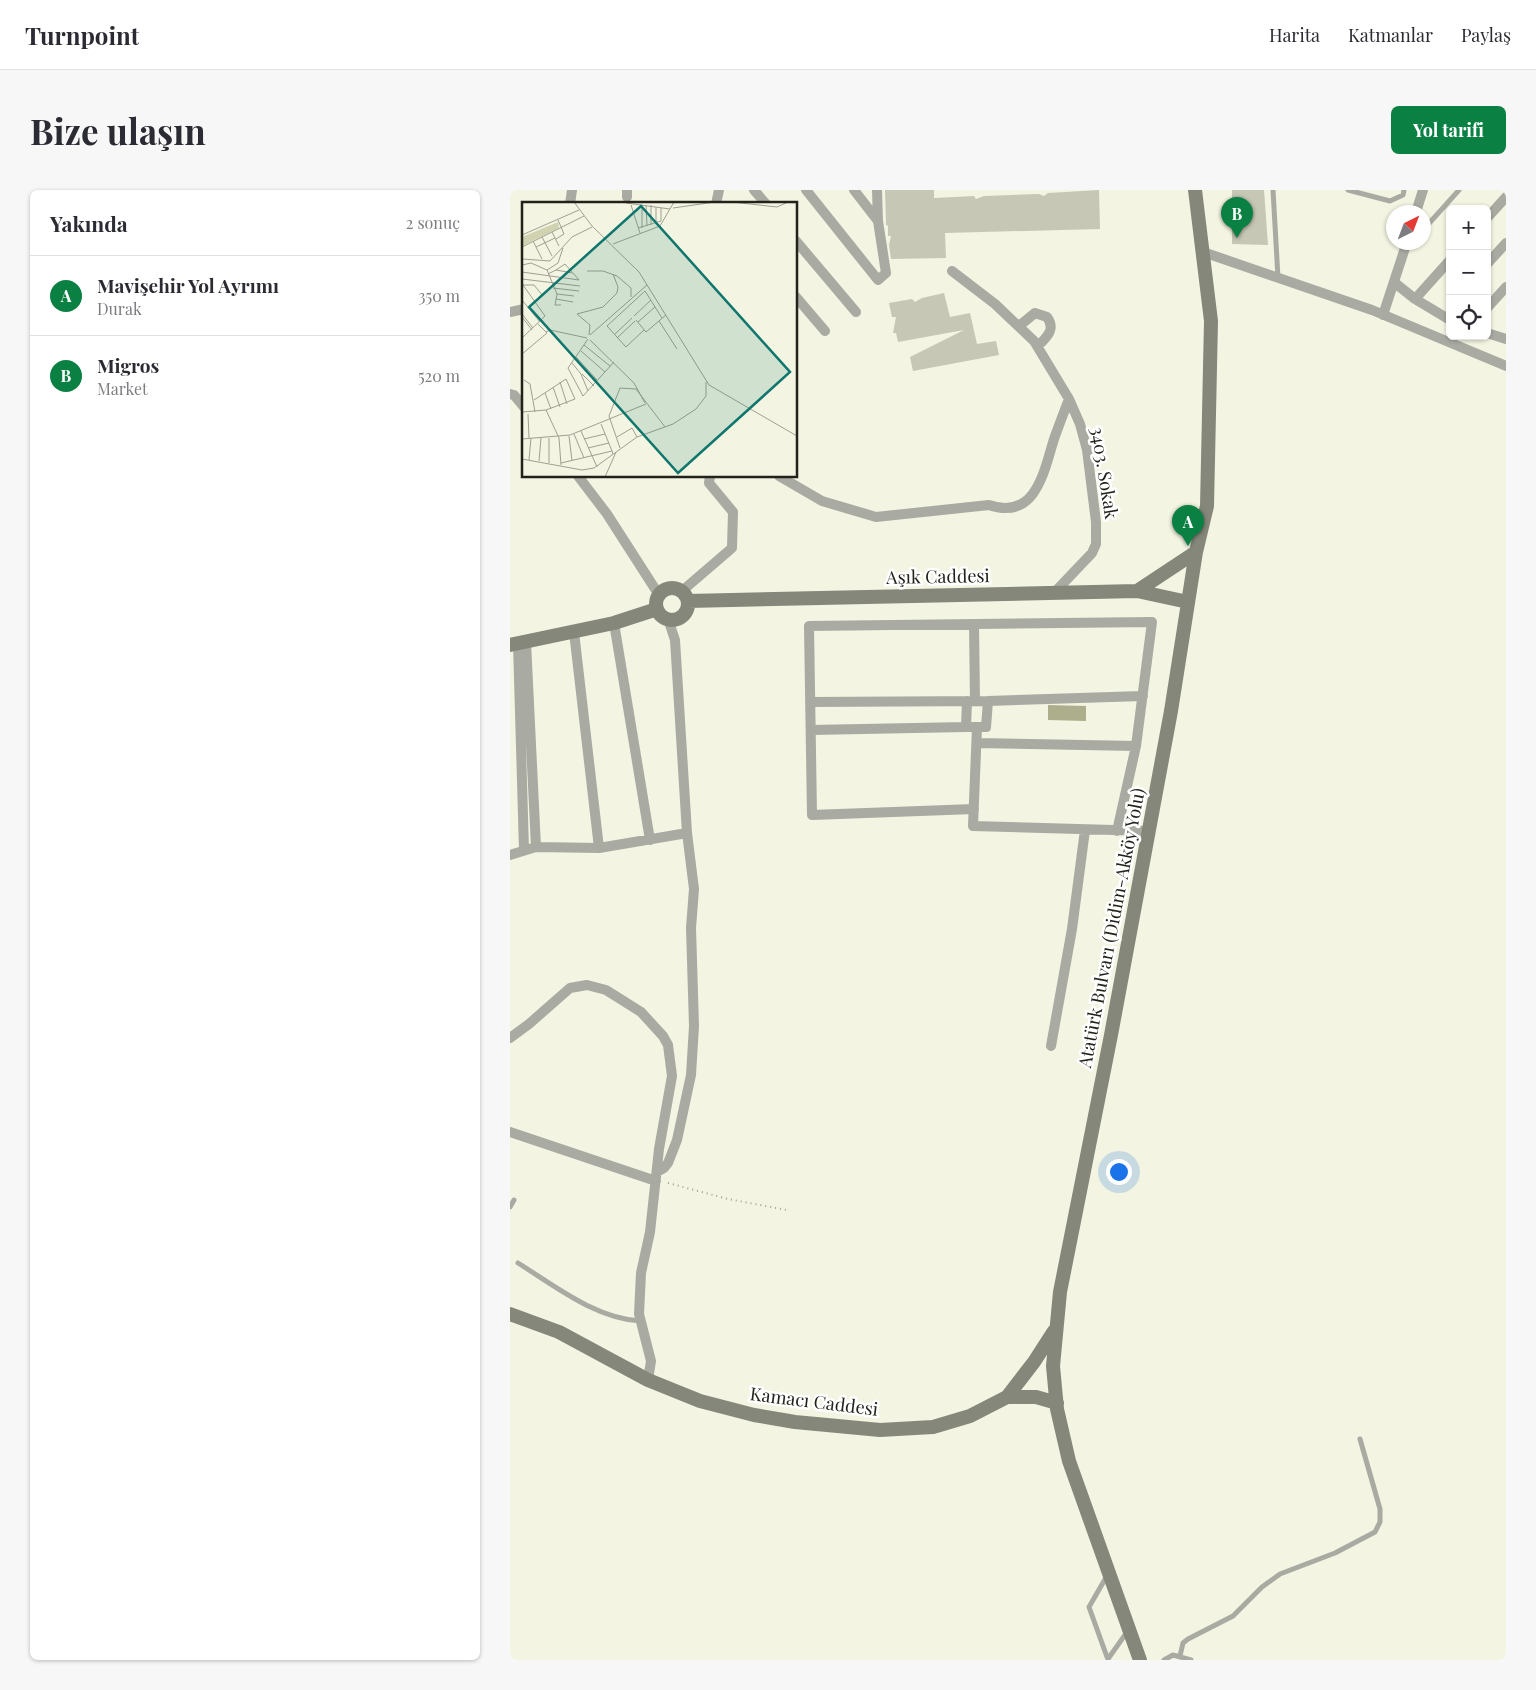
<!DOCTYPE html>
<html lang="tr">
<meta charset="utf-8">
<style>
body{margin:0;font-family:"Playfair Display",serif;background:#f7f7f7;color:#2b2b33}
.controls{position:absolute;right:15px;top:15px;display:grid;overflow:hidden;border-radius:8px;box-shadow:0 1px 4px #0004}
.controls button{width:45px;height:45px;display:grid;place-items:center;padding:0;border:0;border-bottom:1px solid #e1e1e2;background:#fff;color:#2b2b33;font:25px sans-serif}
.compass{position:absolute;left:876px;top:15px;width:45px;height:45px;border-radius:50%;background:#fff;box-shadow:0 1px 4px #0004;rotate:42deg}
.you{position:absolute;left:608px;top:981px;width:18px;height:18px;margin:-12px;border:4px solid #fff;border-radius:50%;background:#1a73e8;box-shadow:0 0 0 8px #1a73e833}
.badge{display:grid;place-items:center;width:32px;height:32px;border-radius:50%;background:#0b8043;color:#fff;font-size:16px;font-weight:700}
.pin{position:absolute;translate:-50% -41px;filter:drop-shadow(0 1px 2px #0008)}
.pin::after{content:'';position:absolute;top:26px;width:18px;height:15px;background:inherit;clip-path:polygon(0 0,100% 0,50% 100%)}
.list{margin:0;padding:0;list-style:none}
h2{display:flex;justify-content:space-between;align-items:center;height:65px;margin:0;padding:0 20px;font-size:21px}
h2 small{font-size:16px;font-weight:400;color:#7c7c81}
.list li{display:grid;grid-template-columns:32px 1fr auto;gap:15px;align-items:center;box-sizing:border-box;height:80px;padding:0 20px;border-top:1px solid #e1e1e2}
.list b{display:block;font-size:19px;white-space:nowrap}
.list p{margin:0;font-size:16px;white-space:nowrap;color:#7c7c81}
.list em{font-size:16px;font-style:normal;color:#7c7c81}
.icon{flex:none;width:28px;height:28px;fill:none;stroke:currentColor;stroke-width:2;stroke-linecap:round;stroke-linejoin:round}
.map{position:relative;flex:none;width:996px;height:1470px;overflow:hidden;border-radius:8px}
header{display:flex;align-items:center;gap:30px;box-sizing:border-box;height:70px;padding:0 25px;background:#fff;border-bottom:1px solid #e1e1e2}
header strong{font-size:24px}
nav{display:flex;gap:28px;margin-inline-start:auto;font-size:18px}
.intro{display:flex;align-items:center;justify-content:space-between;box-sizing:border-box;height:120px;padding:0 30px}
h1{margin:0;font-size:35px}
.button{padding:12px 22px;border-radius:8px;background:#0b8043;color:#fff;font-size:18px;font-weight:700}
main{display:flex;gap:30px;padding:0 30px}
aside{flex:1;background:#fff;border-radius:8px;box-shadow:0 1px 4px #0004}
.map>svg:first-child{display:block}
.water{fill:#adae8c}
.building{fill:#c6c7b5}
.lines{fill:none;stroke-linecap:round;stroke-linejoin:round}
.path{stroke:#a0a193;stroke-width:2;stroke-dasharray:1 4;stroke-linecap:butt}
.lane{stroke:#a9aaa2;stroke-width:5}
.street{stroke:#a9aaa2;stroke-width:10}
.secondary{stroke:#86877b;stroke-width:14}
.labels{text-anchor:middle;stroke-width:5;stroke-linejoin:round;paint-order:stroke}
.street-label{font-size:18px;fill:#22221b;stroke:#fff}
.inset-road{fill:none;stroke:#9fa092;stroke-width:1}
.view{fill:#0f766e;fill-opacity:0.15;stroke:#0f766e;stroke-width:2.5}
.inset-edge{fill:none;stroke:#22221b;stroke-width:2.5}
</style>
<header>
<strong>Turnpoint</strong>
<nav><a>Harita</a><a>Katmanlar</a><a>Paylaş</a></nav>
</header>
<div class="intro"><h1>Bize ulaşın</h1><a class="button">Yol tarifi</a></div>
<main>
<aside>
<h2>Yakında<small>2 sonuç</small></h2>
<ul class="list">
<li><span class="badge">A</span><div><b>Mavişehir Yol Ayrımı</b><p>Durak</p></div><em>350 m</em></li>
<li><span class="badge">B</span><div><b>Migros</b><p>Market</p></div><em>520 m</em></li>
</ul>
</aside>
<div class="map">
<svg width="996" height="1470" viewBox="0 0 996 1470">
<rect width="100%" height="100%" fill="#f3f4e1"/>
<!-- water -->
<path class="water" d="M538 515 576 516V531L538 530Z"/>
<!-- building -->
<path class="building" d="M375 0H424V8L464 6 466 9 474 6 502 5 529 4 534 6 538 3 589 0 590 39 435 43 436 68 381 69 379 55 381 46H378V36L376 35Z
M722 0H754L758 55 722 54Z
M434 103 440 127 460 123 467 154 486 151 489 165 403 181 400 167 454 140 388 152 386 143H383L386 127H382L379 113 402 109 405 112 412 108Z"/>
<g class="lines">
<!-- path -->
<path class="path" d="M158 993 218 1009 277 1020"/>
<!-- lane -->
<path class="lane" d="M763 0 768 88
M838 0 880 11 893 5 894 0
M914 39 949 0
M0 1017 4 1010
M8 1073C45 1096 86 1129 131 1131
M670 1466 673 1453 678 1449 723 1426 752 1397 770 1384 825 1363 865 1342 870 1332V1319L850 1249
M597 1467 579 1417 598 1384
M598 1469 617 1442
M654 1470 663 1465 681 1470"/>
<!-- street -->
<path class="street" d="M244 0 256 14
M296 0 368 90 376 83 368 31 344 0
M367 0 368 31
M117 7V0
M60 14 62 0
M206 14 209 0
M906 22 913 0
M977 28 996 7
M286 51 346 122
M693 62 862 120 996 176
M977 74 996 53
M442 81 485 114 524 151 559 209 570 234 577 260 586 332V354L582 363 543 404
M885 93 905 109 940 130
M286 107 315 141
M905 109 940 70
M977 118 996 97
M0 122 14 119
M873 125 897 52
M509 136 525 123 537 127C546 139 537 147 528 156
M977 143 996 149
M0 204 4 205 14 217
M68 286 97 324 149 405
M269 286 312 311 366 327 479 315C526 331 534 281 544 249 549 235 554 222 559 209
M172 401 222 358 223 322 199 293 200 286
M104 433 140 650
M464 435 465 511
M64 442 89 658
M16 452 26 657
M8 453 14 660
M478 511 633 506
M300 512 478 511 476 537H456L457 511
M467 537 463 636 639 641
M301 540 456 537
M467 553 626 556
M464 619 302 625 299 436 642 432 626 556 607 641
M0 665 26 657 89 658 177 643
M0 848 19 834 60 798 77 795 96 800 131 822 153 846 158 855 162 886 149 959 140 1042 131 1083 129 1124 141 1171 138 1190
M541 856 562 739 575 640
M0 942 146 991
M147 982 154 978 158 973 167 950 181 885 184 836 181 738 184 699 177 643 165 450 158 429"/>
<!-- secondary -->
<path class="secondary" d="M146 414a16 16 0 1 1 32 0a16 16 0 1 1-32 0Z
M627 401 686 362
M178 411 627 401 678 412
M0 455 104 433 147 419
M0 1124 49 1142 138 1190 190 1211 244 1225 285 1232 370 1240 423 1237 460 1226 497 1207 524 1172 544 1141
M497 1207H526L547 1213
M630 1470 559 1271 547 1219 543 1176 550 1102 601 845 661 521 686 362 697 316 701 131 685 0"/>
</g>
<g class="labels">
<!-- street labels -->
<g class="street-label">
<text transform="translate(594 283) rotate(81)" y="6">3403. Sokak</text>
<text transform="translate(428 387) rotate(-1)" y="6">Aşık Caddesi</text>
<text transform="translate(602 738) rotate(-79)" y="6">Atatürk Bulvarı (Didim-Akköy Yolu)</text>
<text transform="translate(304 1212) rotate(7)" y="6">Kamacı Caddesi</text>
</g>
</g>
<!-- overview -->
<g transform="translate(12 12)">
<rect width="275" height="275" fill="#f3f4e1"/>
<path d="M36 20 37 26 0 44V35Z" fill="#d0d2b0"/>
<path class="inset-road" d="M52 0 70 24 117 70 187 183 275 234M210 0 255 5 266 0M104 1 148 7M109 3 118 31M120 3V26M124 3 125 24M151 6 193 0M134 21V5M129 23V3M116 26 139 19V6M30 30 37 44M0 33 57 8M20 35 30 54M34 37 42 32 36 18M11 39 20 57M91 42 138 24 152 0M0 45 62 14M14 45 33 36M0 57 28 59 50 35 70 25M0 63 9 61 25 68M25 68 35 92 33 103H39M25 68 36 61 41 46M34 68 43 62 50 70M65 69H81L95 74 109 86V95M0 70 57 78M26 72 34 68 51 71 57 78M0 77 58 84M1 83H12L21 94M31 86 57 89M35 92 52 94M34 97 51 100M0 98 18 120M0 112 11 126M112 114 129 98M0 115 10 128M114 118 124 130 144 113M137 119 155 147M116 120 133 105M122 128 104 145 85 124 123 89 140 116M24 130 28 128 65 136M93 132 110 116M67 133 68 123 55 112 81 105 95 91 96 85 91 72M68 133 125 83M0 136 23 114 1 83M95 136 113 119M66 137 46 166 61 194 92 160M68 138 112 181 123 201M62 143 88 164M59 149 83 170M0 152 25 131 16 122M54 155 75 178M50 161 59 172 66 189M60 172 72 184M2 178 8 182 13 210M38 180 45 202M31 185 38 205M23 191 29 207M24 208 37 236 39 263M0 210 24 208 53 197 44 177 12 198M6 212 7 236M79 222 90 249M59 229 75 265M52 232 62 256M47 234 50 259M95 235 110 226 115 235M0 237 48 233 124 202M62 237 83 232M66 246 87 241M98 246 87 214 98 186 114 187 143 225M0 257 60 268 72 266 115 235 151 222 174 207 184 194V180M7 258 9 236M17 259 19 236M27 261V236M39 261 90 249 91 252M83 275 94 250"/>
<path class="view" d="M119 4 268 170 156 271 7 105Z"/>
<rect width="275" height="275" class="inset-edge"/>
</g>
</svg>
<div class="controls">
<button>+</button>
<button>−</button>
<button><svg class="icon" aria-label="locate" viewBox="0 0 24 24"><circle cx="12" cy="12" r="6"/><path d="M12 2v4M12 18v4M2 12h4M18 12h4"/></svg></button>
</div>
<svg class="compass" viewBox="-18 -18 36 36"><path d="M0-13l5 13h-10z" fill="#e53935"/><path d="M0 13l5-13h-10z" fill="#7c7c81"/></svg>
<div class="you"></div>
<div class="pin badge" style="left:678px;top:356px">A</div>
<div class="pin badge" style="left:727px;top:48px">B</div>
</div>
</main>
